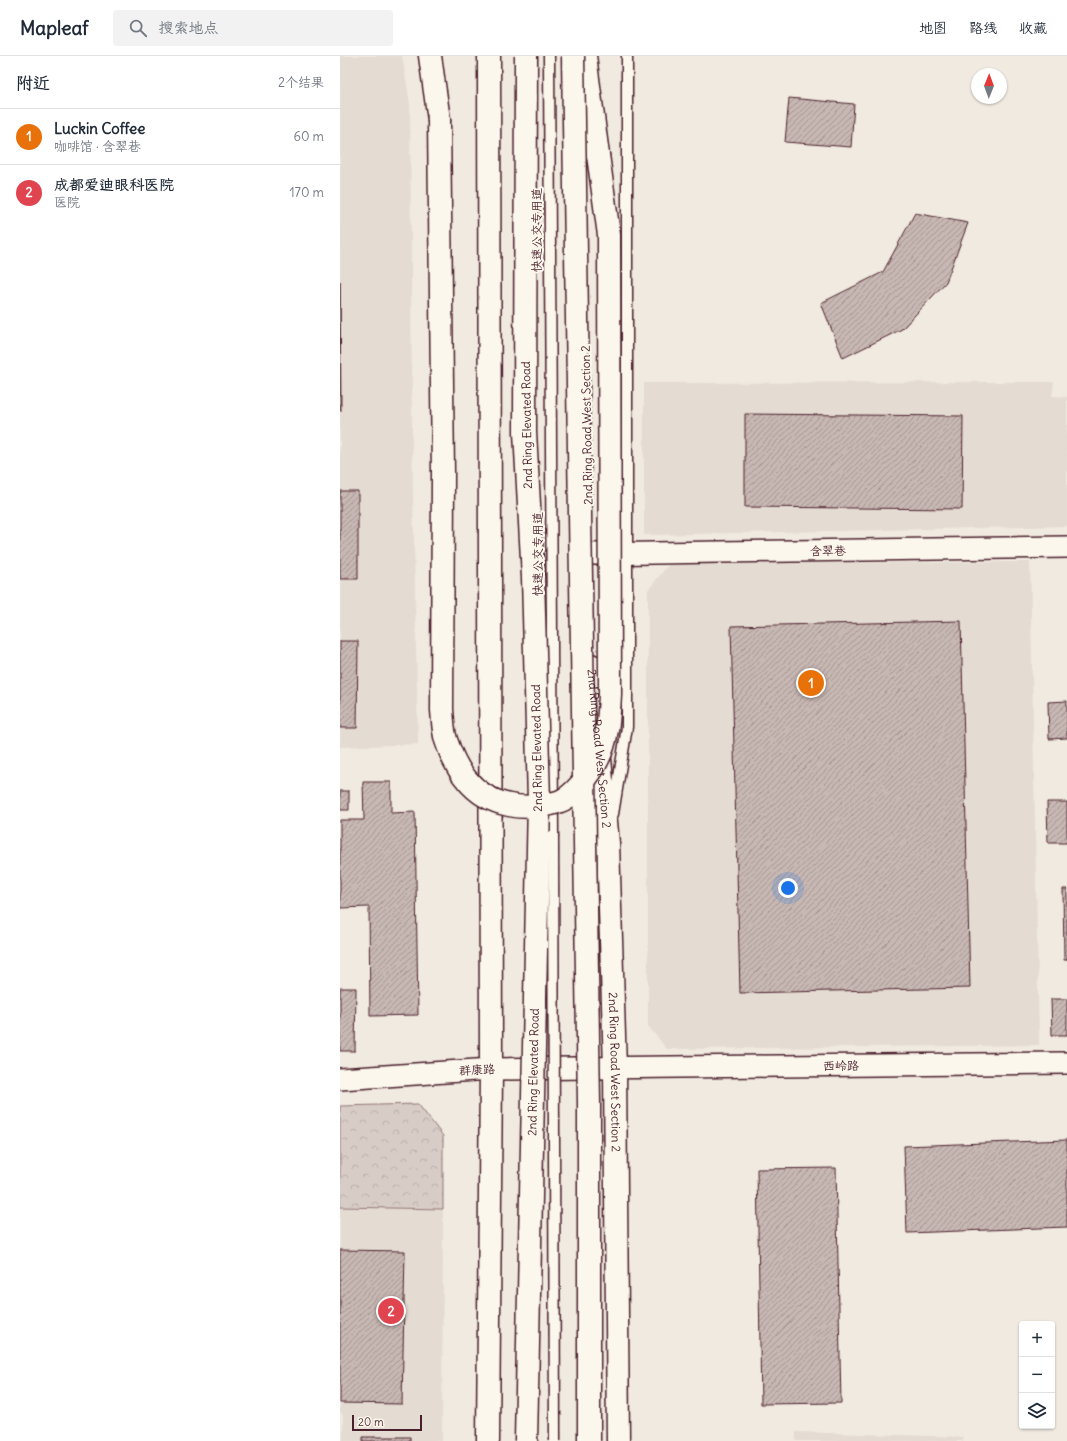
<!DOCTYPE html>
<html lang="zh">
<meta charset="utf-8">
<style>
body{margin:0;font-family:Delius,"LXGW WenKai TC",sans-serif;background:#f2f2f3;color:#1f2937}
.controls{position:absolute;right:12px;bottom:12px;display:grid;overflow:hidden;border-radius:4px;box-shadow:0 1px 3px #0004}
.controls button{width:36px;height:36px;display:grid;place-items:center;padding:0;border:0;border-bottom:1px solid #e0e1e3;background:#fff;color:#1f2937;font:20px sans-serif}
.compass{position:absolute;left:631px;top:12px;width:36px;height:36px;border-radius:50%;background:#fff;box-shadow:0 1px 3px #0004;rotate:1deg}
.scale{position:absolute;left:12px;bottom:10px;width:70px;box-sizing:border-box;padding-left:4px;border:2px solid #4a1f2b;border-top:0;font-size:11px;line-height:14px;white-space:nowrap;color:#4a1f2b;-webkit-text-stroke:3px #fbf7ec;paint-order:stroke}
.you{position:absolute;left:448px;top:832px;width:14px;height:14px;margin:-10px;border:3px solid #fff;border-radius:50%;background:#1a73e8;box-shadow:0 0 0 6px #1a73e833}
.badge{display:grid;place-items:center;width:26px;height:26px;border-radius:50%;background:#d93025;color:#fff;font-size:13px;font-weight:700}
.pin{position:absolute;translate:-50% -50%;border:2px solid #fff;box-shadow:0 1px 4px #0006}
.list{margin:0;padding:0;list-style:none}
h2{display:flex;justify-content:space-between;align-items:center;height:52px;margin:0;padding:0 16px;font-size:17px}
h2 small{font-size:13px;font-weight:400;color:#747a83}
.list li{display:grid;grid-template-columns:26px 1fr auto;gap:12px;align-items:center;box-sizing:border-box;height:56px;padding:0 16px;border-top:1px solid #e0e1e3}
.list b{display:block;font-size:15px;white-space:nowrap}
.list p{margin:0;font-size:13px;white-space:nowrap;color:#747a83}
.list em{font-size:13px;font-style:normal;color:#747a83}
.icon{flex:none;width:22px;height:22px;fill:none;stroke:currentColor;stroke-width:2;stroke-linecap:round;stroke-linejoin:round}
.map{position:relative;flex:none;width:727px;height:1385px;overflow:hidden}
header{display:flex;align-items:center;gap:24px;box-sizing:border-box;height:56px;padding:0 20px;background:#fff;border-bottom:1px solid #e0e1e3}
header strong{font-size:19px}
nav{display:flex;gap:22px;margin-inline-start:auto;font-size:14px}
.search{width:280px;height:36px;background:#f2f2f3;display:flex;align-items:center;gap:10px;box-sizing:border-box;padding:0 14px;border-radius:4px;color:#747a83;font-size:15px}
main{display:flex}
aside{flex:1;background:#fff}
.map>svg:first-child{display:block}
.built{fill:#e4dbd2}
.park{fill:url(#park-crowns);stroke:#917678}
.building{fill:url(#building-hatch);stroke:#4a1f2b}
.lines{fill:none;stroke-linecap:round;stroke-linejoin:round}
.service-casing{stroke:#4a1f2b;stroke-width:13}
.minor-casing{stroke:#4a1f2b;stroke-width:24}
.secondary-casing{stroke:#4a1f2b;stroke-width:25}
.trunk-casing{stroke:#4a1f2b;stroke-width:25}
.service{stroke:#fbf7ec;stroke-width:10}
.minor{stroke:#fbf7ec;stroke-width:21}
.secondary{stroke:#fbf7ec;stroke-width:22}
.trunk{stroke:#fbf7ec;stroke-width:22}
.service-bridge-casing{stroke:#4a1f2b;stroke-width:13;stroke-linecap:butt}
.trunk-bridge-casing{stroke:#4a1f2b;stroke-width:25;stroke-linecap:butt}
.service-bridge{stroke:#fbf7ec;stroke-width:10}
.trunk-bridge{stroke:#fbf7ec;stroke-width:22}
.labels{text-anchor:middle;stroke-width:4;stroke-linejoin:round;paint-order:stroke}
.street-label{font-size:12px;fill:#4a1f2b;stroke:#fbf7ec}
</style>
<header>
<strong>Mapleaf</strong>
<div class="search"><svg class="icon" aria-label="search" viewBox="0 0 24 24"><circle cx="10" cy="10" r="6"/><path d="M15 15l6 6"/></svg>搜索地点</div>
<nav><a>地图</a><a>路线</a><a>收藏</a></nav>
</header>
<main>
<aside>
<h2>附近<small>2个结果</small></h2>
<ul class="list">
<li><span class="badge" style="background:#e8710a">1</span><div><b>Luckin Coffee</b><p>咖啡馆 · 含翠巷</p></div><em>60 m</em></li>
<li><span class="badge" style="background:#e0444e">2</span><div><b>成都爱迪眼科医院</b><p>医院</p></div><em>170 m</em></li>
</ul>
</aside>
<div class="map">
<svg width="727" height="1385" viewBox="0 0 727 1385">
<defs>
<pattern id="park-crowns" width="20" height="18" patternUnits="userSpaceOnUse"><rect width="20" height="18" fill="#d8ccc6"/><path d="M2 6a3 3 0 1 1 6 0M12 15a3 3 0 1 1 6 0" fill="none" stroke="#bbafaa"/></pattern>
<pattern id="building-hatch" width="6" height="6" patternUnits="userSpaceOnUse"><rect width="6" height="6" fill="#c8b8b3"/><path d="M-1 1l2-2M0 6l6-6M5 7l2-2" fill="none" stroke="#a49592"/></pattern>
</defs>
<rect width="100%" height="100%" fill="#f0eae0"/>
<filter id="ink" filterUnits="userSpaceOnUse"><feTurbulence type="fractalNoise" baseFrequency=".025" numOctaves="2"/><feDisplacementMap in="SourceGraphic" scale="8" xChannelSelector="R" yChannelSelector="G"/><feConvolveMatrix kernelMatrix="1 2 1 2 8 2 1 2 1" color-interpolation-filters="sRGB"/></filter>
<g filter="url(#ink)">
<!-- built -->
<path class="built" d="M0 0H62L70 48 72 388 78 688 0 691Z
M714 326 712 340 727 341V470L304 479V327Z
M690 506 699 989 327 993 308 970V534L329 508Z
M0 1151 103 1153 102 1385H3V1359L0 1356Z
M456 1376 623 1381V1385H456Z"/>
<!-- park -->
<path class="park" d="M78 1048 103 1080V1153L0 1151V1050Z"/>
<!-- building -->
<path class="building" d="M449 42 514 48 511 91 445 86Z
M575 157 628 167 606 226 562 273 503 302 481 247 543 216Z
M0 225 1 355H0Z
M405 358 623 360 622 453 405 451Z
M0 435H18V523H0Z
M621 565 630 932 400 937 391 570Z
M0 585H18L17 672H0Z
M727 645V682L709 683 708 646Z
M23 726H51V757L75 756 78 959 30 960 29 851 0 852V764H24Z
M0 735H9V754H0Z
M707 746H727V787H708Z
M723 833H727V904H724Z
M0 932H16L15 995H0Z
M711 943H727V979H712Z
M727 1084V1171L567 1177 564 1090Z
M496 1112 501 1347 421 1348 417 1113Z
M0 1194 65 1195 62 1348 0 1347Z
M23 1381H70V1385H23Z"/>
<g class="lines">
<!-- service casing -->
<g class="service-casing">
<path id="service" d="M209 0 213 780
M273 758 287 671V0"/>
</g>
<!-- minor casing -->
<g class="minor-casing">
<path id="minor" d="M249 498 727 491
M0 1023 151 1013 727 1007"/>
</g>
<!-- secondary casing -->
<g class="secondary-casing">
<g id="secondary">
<path id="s1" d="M251 609 268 787 275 1012 278 1385"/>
<path d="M148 1385 151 1013 149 0"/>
</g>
</g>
<!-- trunk casing -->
<g class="trunk-casing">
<path id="trunk" d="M90 0 99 64
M245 0 258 99"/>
</g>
<!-- service -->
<use href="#service" class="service"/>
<!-- minor -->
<use href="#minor" class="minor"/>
<!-- secondary -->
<use href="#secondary" class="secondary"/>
<!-- trunk -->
<use href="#trunk" class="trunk"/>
<!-- service-bridge casing -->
<g class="service-bridge-casing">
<path id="service-bridge" d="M213 780 215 1385"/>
</g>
<!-- trunk-bridge casing -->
<g class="trunk-bridge-casing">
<g id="trunk-bridge">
<path d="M233 0 249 1048V1385"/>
<path d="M99 64 103 418 102 654C103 663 103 675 106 684 110 696 118 714 127 724 149 751 186 756 218 746 232 742 251 718 257 705 268 684 269 661 270 638L269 179 258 99"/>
<path id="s2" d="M186 1385 199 745 193 521 185 376 186 0"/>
</g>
</g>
<!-- service-bridge -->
<use href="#service-bridge" class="service-bridge"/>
<!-- trunk-bridge -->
<use href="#trunk-bridge" class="trunk-bridge"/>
</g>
</g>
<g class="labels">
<!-- street labels -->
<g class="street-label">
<text transform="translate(197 174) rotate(-90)" y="4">快速公交专用道</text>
<text transform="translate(187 369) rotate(-91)" y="4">2nd Ring Elevated Road</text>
<text transform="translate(247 369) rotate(-91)" y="4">2nd Ring Road West Section 2</text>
<text transform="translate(488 495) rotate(-1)" y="4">含翠巷</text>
<text transform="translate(198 498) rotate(-90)" y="4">快速公交专用道</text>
<text transform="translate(197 692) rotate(-91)" y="4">2nd Ring Elevated Road</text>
<text dy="4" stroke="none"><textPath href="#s1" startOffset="84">2nd Ring Road West Section 2</textPath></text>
<text transform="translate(501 1010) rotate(-1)" y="4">西岭路</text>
<text transform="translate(137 1014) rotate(-3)" y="4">群康路</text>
<text dy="4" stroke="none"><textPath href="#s2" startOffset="369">2nd Ring Elevated Road</textPath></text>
<text dy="4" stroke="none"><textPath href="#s1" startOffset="408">2nd Ring Road West Section 2</textPath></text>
</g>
</g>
</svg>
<div class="controls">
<button>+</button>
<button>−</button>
<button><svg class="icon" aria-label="layers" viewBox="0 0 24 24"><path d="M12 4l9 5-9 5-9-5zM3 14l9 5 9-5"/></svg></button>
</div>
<svg class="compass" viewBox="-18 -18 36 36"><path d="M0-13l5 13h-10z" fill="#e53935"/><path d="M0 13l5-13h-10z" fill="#747a83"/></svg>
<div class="scale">20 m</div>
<div class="you"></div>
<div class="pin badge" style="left:471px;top:627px;background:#e8710a">1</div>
<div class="pin badge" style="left:51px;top:1255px;background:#e0444e">2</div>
</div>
</main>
